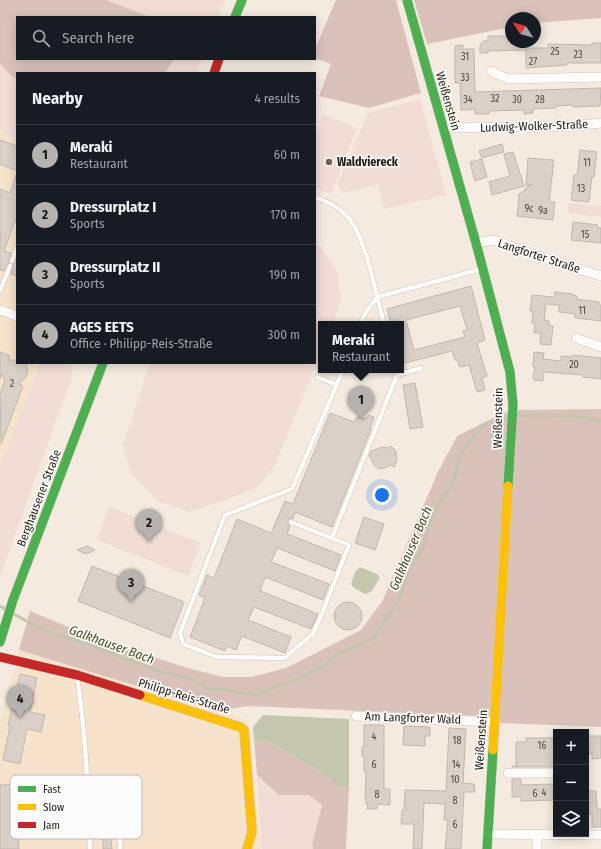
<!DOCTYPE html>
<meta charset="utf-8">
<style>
body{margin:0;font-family:"Fira Sans Condensed",sans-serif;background:#242831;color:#f1f3f6}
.controls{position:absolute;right:12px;bottom:12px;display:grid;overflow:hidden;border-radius:0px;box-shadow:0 2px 10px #0003}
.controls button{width:36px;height:36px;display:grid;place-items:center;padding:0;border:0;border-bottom:1px solid #363941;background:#171b24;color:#f1f3f6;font:20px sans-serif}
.compass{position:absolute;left:505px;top:12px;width:36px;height:36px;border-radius:50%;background:#171b24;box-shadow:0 2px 10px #0003;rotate:306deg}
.you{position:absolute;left:382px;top:495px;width:14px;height:14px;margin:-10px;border:3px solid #fff;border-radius:50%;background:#1a73e8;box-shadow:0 0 0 6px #1a73e833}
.badge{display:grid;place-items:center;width:26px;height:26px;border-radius:50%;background:#b5b2af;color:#111;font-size:13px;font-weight:700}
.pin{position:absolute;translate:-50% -33px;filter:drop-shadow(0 1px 2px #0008)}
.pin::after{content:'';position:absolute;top:21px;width:14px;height:12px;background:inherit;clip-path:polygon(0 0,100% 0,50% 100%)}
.popup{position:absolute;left:318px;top:321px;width:86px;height:52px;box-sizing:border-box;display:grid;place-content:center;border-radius:0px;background:#171b24;filter:drop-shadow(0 1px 3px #0005);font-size:13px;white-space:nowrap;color:#9ea1a6}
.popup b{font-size:15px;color:#f1f3f6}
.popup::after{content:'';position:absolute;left:50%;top:100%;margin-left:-8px;border:8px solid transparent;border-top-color:#171b24}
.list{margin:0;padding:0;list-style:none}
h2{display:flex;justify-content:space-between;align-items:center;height:52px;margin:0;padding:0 16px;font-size:17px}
h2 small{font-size:13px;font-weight:400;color:#9ea1a6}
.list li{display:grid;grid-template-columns:26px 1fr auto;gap:12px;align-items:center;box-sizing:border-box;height:60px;padding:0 16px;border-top:1px solid #363941}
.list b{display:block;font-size:15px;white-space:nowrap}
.list p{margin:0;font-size:13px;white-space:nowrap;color:#9ea1a6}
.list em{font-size:13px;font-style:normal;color:#9ea1a6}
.icon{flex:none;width:22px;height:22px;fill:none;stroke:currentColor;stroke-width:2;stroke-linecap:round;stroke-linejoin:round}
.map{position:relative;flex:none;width:601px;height:849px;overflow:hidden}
.search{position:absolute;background:#171b24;box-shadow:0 2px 10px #0003;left:16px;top:16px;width:300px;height:44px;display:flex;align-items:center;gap:10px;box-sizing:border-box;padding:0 14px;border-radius:0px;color:#9ea1a6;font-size:15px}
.panel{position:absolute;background:#171b24;box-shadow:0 2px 10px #0003;left:16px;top:72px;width:300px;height:292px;border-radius:0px}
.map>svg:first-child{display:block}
.built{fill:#f7e3cc}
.green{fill:#f1ddd5}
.forest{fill:#dac2bb}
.water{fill:#c5c6ae}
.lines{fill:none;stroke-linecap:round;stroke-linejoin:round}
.stream{stroke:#c5c6ae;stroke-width:3}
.building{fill:#dad0c7;stroke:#c1b7af;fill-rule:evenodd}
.lane-casing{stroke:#cec5bb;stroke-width:5.5}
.street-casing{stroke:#cec5bb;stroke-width:10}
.fast-casing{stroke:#cec5bb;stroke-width:10}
.slow-casing{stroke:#cec5bb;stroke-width:10}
.jam-casing{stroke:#cec5bb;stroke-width:10}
.lane{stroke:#fdfcfa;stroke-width:4.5}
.street{stroke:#fdfcfa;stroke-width:9}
.fast{stroke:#4caf50;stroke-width:9}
.slow{stroke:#ffc107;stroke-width:9}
.jam{stroke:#c62828;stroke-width:9}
.poi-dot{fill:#6c6358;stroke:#fcfcfc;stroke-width:1.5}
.labels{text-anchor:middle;stroke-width:3.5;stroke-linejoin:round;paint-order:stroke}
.number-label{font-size:10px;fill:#50483e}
.street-label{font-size:12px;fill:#221a10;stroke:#fcfcfc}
.poi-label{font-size:12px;font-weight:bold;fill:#221a10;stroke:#fcfcfc;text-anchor:start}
.water-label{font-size:13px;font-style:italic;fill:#464d1b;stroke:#fcfcfc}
.key{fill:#fcfcfc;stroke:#bbb8b5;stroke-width:1}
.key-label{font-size:11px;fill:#221a10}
</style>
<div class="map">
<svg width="601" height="849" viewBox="0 0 601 849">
<rect width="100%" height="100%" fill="#f4eadf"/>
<!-- built -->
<path class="built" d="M0 129 17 140V363H40L0 468Z
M19 650 248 720 261 849H0V722Z"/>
<!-- green -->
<path class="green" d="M0 0H225L218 17H17V59H202L196 73H17V140L0 129Z
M420 99 446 195 384 209 378 184 343 193 337 185 368 113Z
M324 115 357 128 331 194 315 188V137Z
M569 203 601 206V217L568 213Z
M315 242 322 248 337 272 341 300 333 324H321V352L275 465 258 487 232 498 190 512 158 501 131 474 123 445 150 363H315Z
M40 363H71L73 374 0 576V468Z
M109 507 201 543 188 576 97 540Z
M257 775 279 795H309L322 805 312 845 313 849H262Z"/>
<!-- forest -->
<path class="forest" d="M0 0H106L150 17H17V59H174L165 73H17V79L12 77 0 63Z
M336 0H396L421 93 369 108 319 96 331 64 315 58V49Z
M414 0H601V18L535 23V18H511V27L427 44Z
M601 409V727L500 723V717L247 706 219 711 19 650 30 611 85 634 184 667 223 677H251L286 668 361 630 382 602 438 472 457 436 503 413 517 410Z
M254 740 267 741 304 762 330 779 335 786 349 787 346 849H313L312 845 322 805 309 795H279L257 775Z"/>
<!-- water -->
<path class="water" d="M360 567 377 574 380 578 371 592 365 594 353 587 351 584 355 572Z
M263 715 349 719V787L335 786 330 779 304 762 267 741 254 740 253 727Z"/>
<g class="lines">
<!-- stream -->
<path class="stream" d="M516 416C540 414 578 415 601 421
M0 606 7 610
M12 613 30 623 57 635 84 643 161 672 196 680 207 689 227 690 256 695 294 680 324 666 337 654 373 639 399 599 408 574 423 548 433 515 451 485 457 470 459 456 481 427 495 421 509 418"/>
</g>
<!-- building -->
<path class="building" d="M488 36H511V42H527V48H548V44L592 45V43H601V63H567V65L526 68V50L488 51V53H480V45L483 41H488Z
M463 45V49H474L475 92 601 88 600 106 573 107V105L556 106V108L533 109V113L524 114V110L489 111V114H475V109L461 110 460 83H455V46Z
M0 140 17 146V171L0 164Z
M502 144 504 152 482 158 479 151Z
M580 150 597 152 594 177H592L589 202 571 200 574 175H577Z
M513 152 524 186 492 195 489 182 510 176 504 154Z
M528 158 554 160 549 202H555L553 220 517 216 519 198 518 195 525 190V191V189L532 184 526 186Z
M482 159 487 177 475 181 470 162Z
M16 175 17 215 4 251 11 253 9 263 4 271 0 270V189L10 193Z
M573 222 598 225V228H601V243L571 240Z
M17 258V276L11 274 13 264Z
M471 286 485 340 477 343 487 376 482 378 485 390 477 392 469 365 460 367 457 360H455L452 351 401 364V324H391L387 309ZM460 306 467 330 463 331 465 337 414 350 406 320Z
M555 292 573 294V295L577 296V299L599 302V305H601V321L575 318V314L559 312V305L546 304 544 320 549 321V325L553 326 551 345 540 344 541 333H534L535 324 532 323 533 311H530L532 295 554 297Z
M0 352 10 356 8 360H17V363H25L28 370 26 377 19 384 23 386 1 444 0 394 5 381 2 374 0 379Z
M534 352 544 353 543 359 561 361V356L572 357 573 355 601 358V379L583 377V375L544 372 543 381 534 380 533 376 535 367H533Z
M415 383 423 427 410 429 403 385Z
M330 413 354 422 356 418 359 417 366 419 368 415 374 417 370 428 371 429 332 527 295 512 293 519 290 518 288 520V524L290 526 287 534 341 555 335 571 277 548 271 562 329 584 323 600 265 577 260 591 318 614 311 629 254 607 248 620 291 637 285 653 242 636 236 650 227 646 225 651 190 637 205 598 199 595 207 575 214 578 237 519 271 533 285 501 293 504Z
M391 446 396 451 397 460 394 467 390 465 385 468 379 469 374 465 369 455 371 451 382 447 388 448Z
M364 517 384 524 375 550 355 543Z
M87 546 95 550 86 554 77 550Z
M92 566 184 602 170 638 78 601Z
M334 616a14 14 0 1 1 28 0a14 14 0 1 1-28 0Z
M20 674 37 678 30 712 45 715 41 732 27 729 20 764 3 760 10 726 8 725Z
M364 725H384V789H390V805L378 804 377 809H367L368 805 366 804V799H365L366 772H364V756H362V747H364Z
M404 726 430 727V736H425V746L403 745Z
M449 728 466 729 463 783 474 784 475 792H464L461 849H445L448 820H444L445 804 424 803 422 849H413L414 824H401L402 810H404L405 790 446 791Z
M588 736H601V758L592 759V754H588Z
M526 738H556V767H512V766H516V742H526Z
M512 779H521V785L556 784V800L521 801V797H512Z
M17 784 18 798H24L25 810 19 811 20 835 18 836 19 849H0V785Z
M586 791H596L597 809H601V827H592V814H589V809H586Z
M100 812 108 814 113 819V827L110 832 112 849H103V841L93 830V818L96 814Z"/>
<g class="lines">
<!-- lane casing -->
<g class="lane-casing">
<path id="lane" d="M315 197C326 201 339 207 347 216 366 237 376 295 384 324
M12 261 17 247
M0 291 10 266
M361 324 364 315 377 297 482 269
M317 377 337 385
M291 522 349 545 325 606 313 634 284 658 217 657 183 644 180 633 225 515 292 489 343 370
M332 538 397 375 421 368
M77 677C86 733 88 792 90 849
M88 791 113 808 120 818V849"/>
</g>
<!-- street casing -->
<g class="street-casing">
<path id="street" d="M491 71 508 79 601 77
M444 128 574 126 601 123
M476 243 494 240 543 258 601 276
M0 310 17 316
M576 338 601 347
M356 716 495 722
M508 773H556
M488 834 601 835
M537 835V849"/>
</g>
<!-- fast casing -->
<g class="fast-casing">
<path id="fast" d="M407 0 476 243 510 372 513 405 508 486
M235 17 242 0
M0 642 13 600 103 363
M487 849 493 750"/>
</g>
<!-- slow casing -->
<g class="slow-casing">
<path id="slow" d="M140 695 240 727 244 730 252 832 247 849
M493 750 508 486"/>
</g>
<!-- jam casing -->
<g class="jam-casing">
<path id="jam" d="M214 73 219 59
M0 657 77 675 140 695"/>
</g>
<!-- lane -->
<use href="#lane" class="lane"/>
<!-- street -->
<use href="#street" class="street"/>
<!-- fast -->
<use href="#fast" class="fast"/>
<!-- slow -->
<use href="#slow" class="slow"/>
<!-- jam -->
<use href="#jam" class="jam"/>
</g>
<!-- markers -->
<circle class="poi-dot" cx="329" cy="162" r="4"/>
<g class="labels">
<!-- number labels -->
<g class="number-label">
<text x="555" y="55">25</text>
<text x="578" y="58">23</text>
<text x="465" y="60">31</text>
<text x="533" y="65">27</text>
<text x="465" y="81">33</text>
<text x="495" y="102">32</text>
<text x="468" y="103">34</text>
<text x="517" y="103">30</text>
<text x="540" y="103">28</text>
<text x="587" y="166">11</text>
<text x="581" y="192">13</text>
<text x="529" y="212">9c</text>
<text x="543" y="214">9a</text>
<text x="585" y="238">15</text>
<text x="582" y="314">11</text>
<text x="574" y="368">20</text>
<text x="12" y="387">2</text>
<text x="374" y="740">4</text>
<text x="457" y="744">18</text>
<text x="542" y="749">16</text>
<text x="374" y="768">6</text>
<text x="456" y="768">14</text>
<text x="455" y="783">10</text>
<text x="544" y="796">4</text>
<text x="535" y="797">6</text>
<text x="377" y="798">8</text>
<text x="455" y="804">8</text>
<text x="455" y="828">6</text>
</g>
<!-- street labels -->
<g class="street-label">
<text transform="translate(448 101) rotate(74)" y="4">Weißenstein</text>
<text transform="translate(534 126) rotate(-2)" y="4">Ludwig-Wolker-Straße</text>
<text transform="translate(539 256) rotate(18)" y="4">Langforter Straße</text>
<text transform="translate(498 418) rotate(-89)" y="4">Weißenstein</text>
<text transform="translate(39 498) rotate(-69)" y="4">Berghausener Straße</text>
<text transform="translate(184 696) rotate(17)" y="4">Philipp-Reis-Straße</text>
<text transform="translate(413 718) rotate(2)" y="4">Am Langforter Wald</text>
<text transform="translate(481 740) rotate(-86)" y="4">Weißenstein</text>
</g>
<!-- poi labels -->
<g class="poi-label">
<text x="337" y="166">Waldviereck</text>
</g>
<!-- water labels -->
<g class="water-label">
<text transform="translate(410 548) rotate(-67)" y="5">Galkhauser Bach</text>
<text transform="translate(112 644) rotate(20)" y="5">Galkhauser Bach</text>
</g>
</g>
<!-- legend -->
<rect x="10" y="775" width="132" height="64" rx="6" class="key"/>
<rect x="18" y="786" width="18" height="6" fill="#4caf50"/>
<rect x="18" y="804" width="18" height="6" fill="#ffc107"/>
<rect x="18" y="822" width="18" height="6" fill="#c62828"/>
<g class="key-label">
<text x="43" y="793">Fast</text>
<text x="43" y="811">Slow</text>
<text x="43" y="829">Jam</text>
</g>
</svg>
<div class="controls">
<button>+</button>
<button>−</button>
<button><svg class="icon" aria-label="layers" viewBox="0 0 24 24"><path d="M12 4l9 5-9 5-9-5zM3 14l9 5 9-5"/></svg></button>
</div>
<svg class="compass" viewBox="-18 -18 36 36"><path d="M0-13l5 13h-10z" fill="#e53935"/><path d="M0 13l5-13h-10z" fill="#9ea1a6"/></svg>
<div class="you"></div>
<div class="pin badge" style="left:361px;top:419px">1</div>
<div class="popup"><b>Meraki</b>Restaurant</div>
<div class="pin badge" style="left:149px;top:542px">2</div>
<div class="pin badge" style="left:131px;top:602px">3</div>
<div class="pin badge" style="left:20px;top:718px">4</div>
<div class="search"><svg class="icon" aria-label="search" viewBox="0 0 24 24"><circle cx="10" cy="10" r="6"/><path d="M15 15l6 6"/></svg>Search here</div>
<section class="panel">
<h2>Nearby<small>4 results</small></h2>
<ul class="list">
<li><span class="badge">1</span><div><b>Meraki</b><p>Restaurant</p></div><em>60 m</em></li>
<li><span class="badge">2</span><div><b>Dressurplatz I</b><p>Sports</p></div><em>170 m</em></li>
<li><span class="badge">3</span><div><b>Dressurplatz II</b><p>Sports</p></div><em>190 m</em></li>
<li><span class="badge">4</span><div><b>AGES EETS</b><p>Office · Philipp-Reis-Straße</p></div><em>300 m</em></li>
</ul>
</section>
</div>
